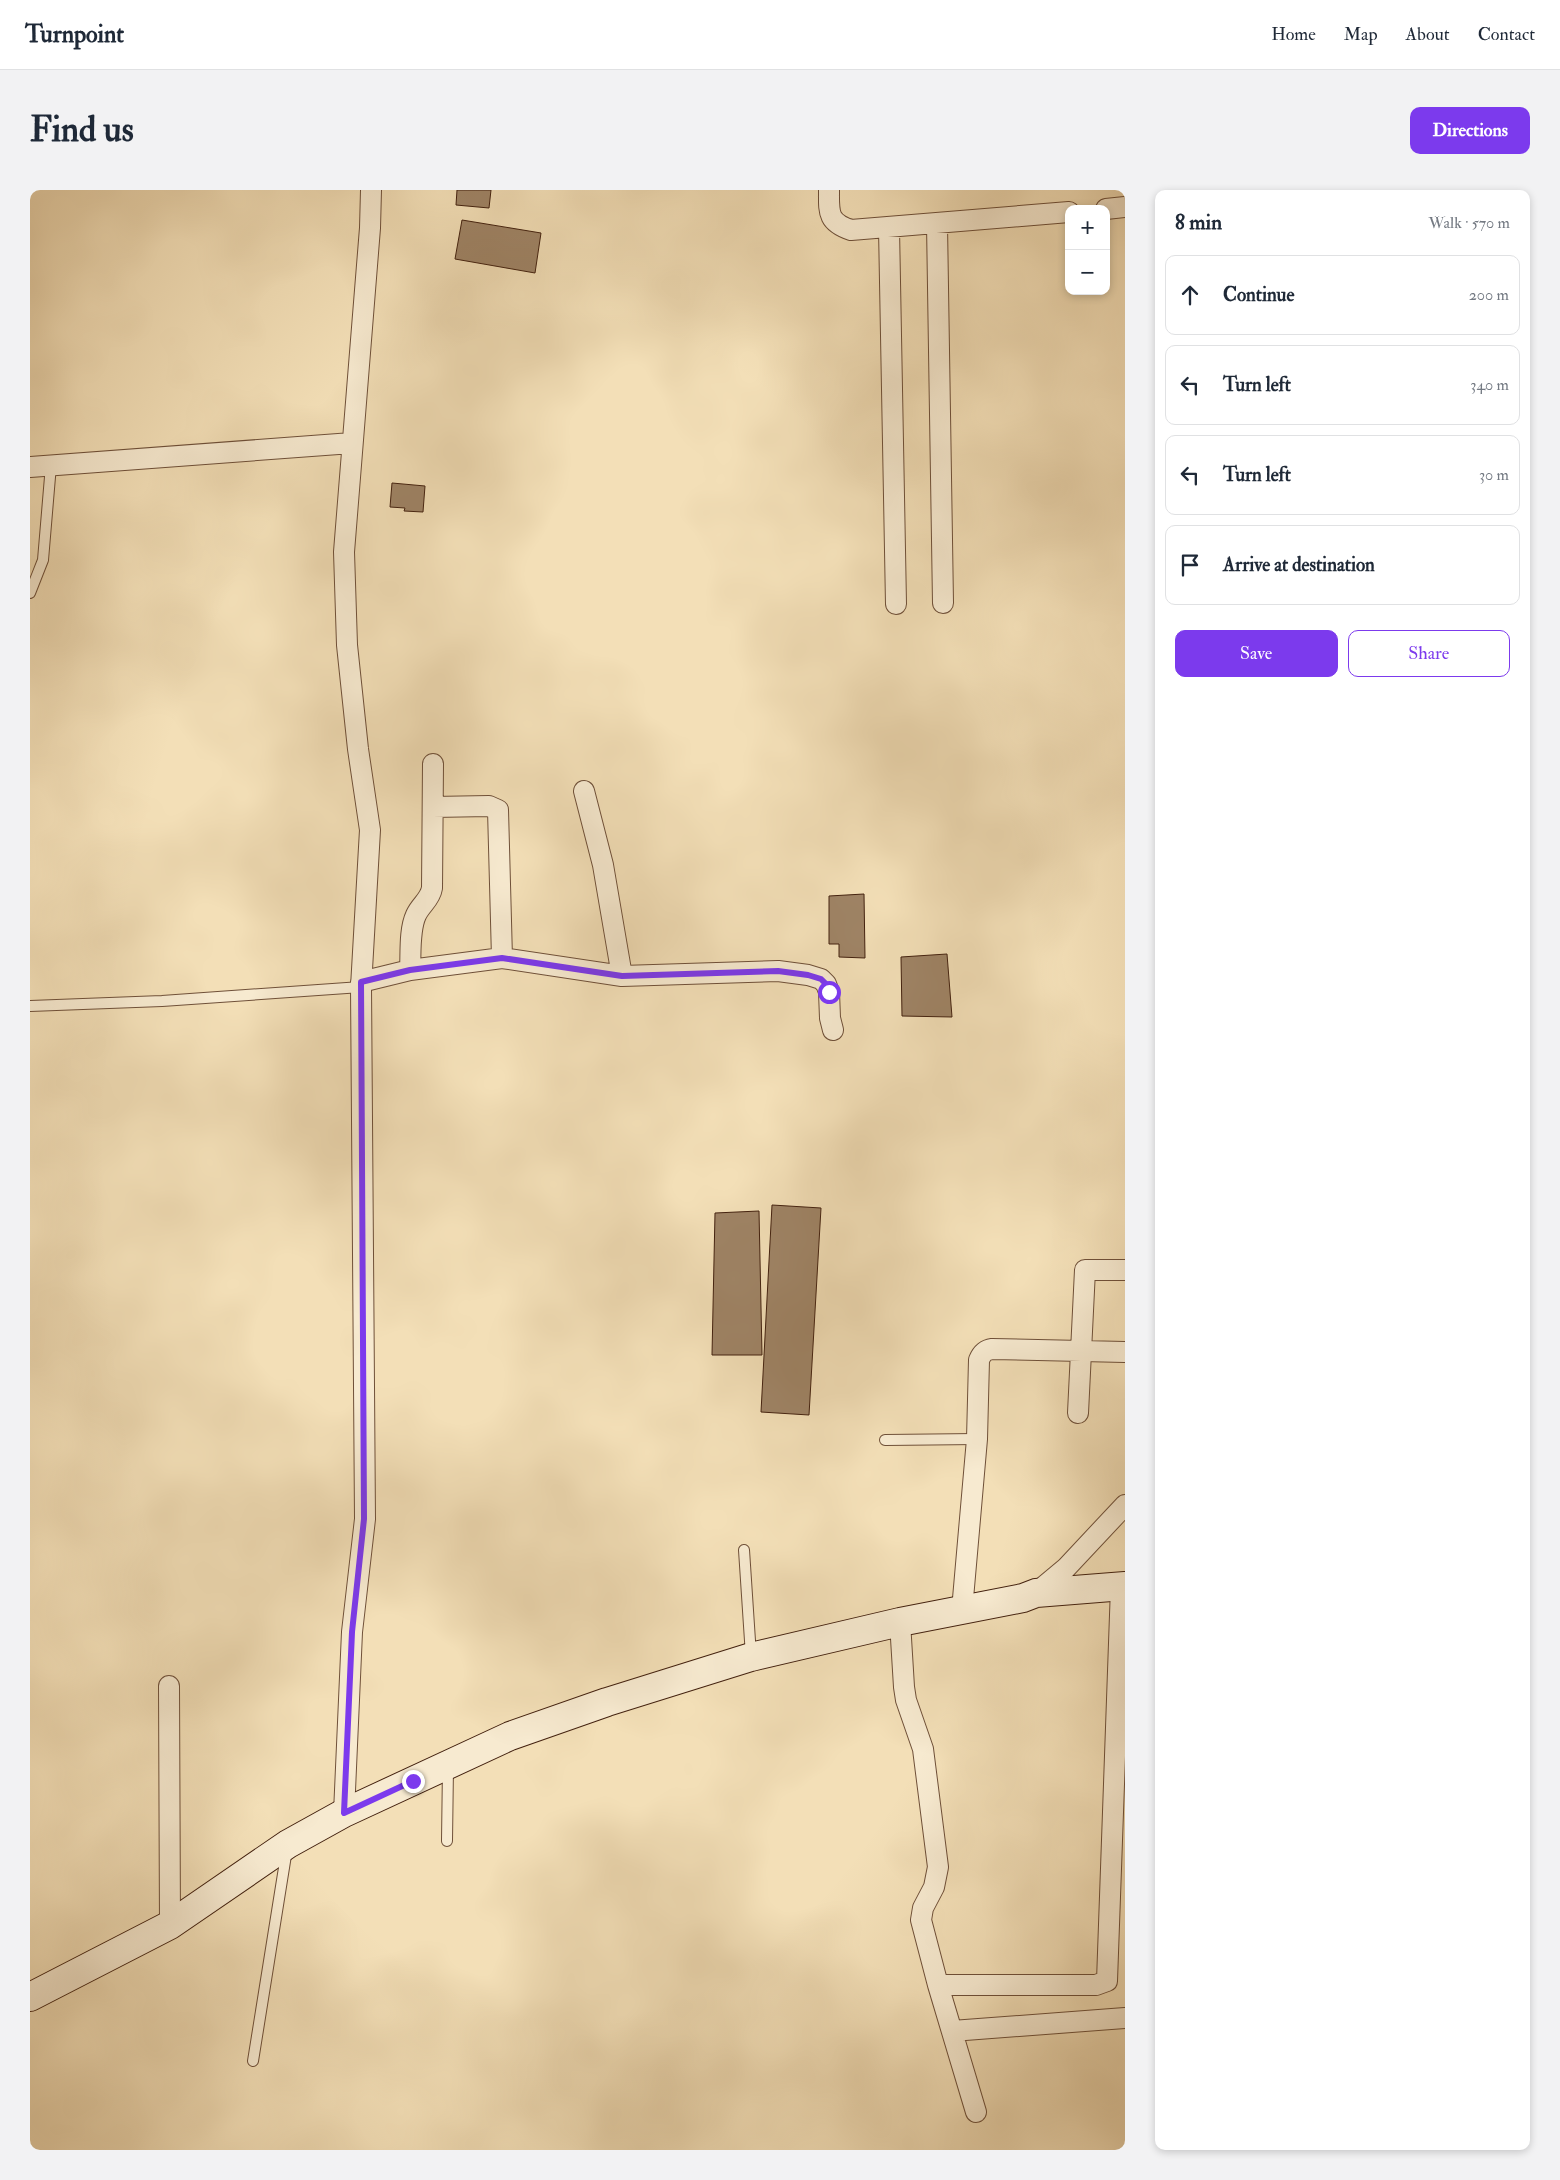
<!DOCTYPE html>
<meta charset="utf-8">
<style>
body{margin:0;font-family:"IM FELL Double Pica",serif;background:#f2f2f3;color:#1f2937}
.controls{position:absolute;right:15px;top:15px;display:grid;overflow:hidden;border-radius:10px;box-shadow:0 2px 8px #0003}
.controls button{width:45px;height:45px;display:grid;place-items:center;padding:0;border:0;border-bottom:1px solid #e0e1e3;background:#fff;color:#1f2937;font:25px sans-serif}
.stop{position:absolute;width:15px;height:15px;margin:-11px;border:4px solid #7c3aed;border-radius:50%;background:#fff}
.stop.end{background:#7c3aed;border-color:#fff;box-shadow:0 1px 5px #0008}
.list{margin:0;padding:0;list-style:none}
h2{display:flex;justify-content:space-between;align-items:center;height:65px;margin:0;padding:0 20px;font-size:21px}
h2 small{font-size:16px;font-weight:400;color:#747a83}
.list li{display:grid;grid-template-columns:32px 1fr auto;gap:15px;align-items:center;box-sizing:border-box;height:80px;margin:0 10px 10px;padding:0 10px;border:1px solid #e0e1e3;border-radius:10px}
.list b{display:block;font-size:19px;white-space:nowrap}
.list em{font-size:16px;font-style:normal;color:#747a83}
.actions{display:flex;gap:10px;padding:15px 20px}
.actions a{flex:1;padding:11px 0;border:1px solid #7c3aed;border-radius:10px;text-align:center;font-size:18px;color:#7c3aed}
.actions .main{background:#7c3aed;color:#fff}
.icon{flex:none;width:28px;height:28px;fill:none;stroke:currentColor;stroke-width:2;stroke-linecap:round;stroke-linejoin:round}
.map{position:relative;flex:none;width:1095px;height:1960px;overflow:hidden;border-radius:10px}
header{display:flex;align-items:center;gap:30px;box-sizing:border-box;height:70px;padding:0 25px;background:#fff;border-bottom:1px solid #e0e1e3}
header strong{font-size:24px}
nav{display:flex;gap:28px;margin-inline-start:auto;font-size:18px}
.intro{display:flex;align-items:center;justify-content:space-between;box-sizing:border-box;height:120px;padding:0 30px}
h1{margin:0;font-size:35px}
.button{padding:12px 22px;border-radius:10px;background:#7c3aed;color:#fff;font-size:18px;font-weight:700}
main{display:flex;gap:30px;padding:0 30px}
aside{flex:1;background:#fff;border-radius:10px;box-shadow:0 2px 8px #0003}
.map>svg:first-child{display:block}
.building{fill:#9f8466;stroke:#43210f}
.lines{fill:none;stroke-linecap:round;stroke-linejoin:round}
.lane-casing{stroke:#6f5039;stroke-width:12}
.street-casing{stroke:#6f5039;stroke-width:22}
.secondary-casing{stroke:#43210f;stroke-width:30}
.lane{stroke:#f7ead0;stroke-width:10}
.street{stroke:#f7ead0;stroke-width:20}
.secondary{stroke:#f7ead0;stroke-width:28}
.route{stroke:#7c3aed;stroke-width:6}
</style>
<header>
<strong>Turnpoint</strong>
<nav><a>Home</a><a>Map</a><a>About</a><a>Contact</a></nav>
</header>
<div class="intro"><h1>Find us</h1><a class="button">Directions</a></div>
<main>
<div class="map">
<svg width="1095" height="1960" viewBox="0 0 1095 1960">
<rect width="100%" height="100%" fill="#f3dfb7"/>
<filter id="stains"><feTurbulence type="fractalNoise" baseFrequency=".004" numOctaves="4"/><feColorMatrix values="0 0 0 0 .2 0 0 0 0 .09 0 0 0 0 .02 0 0 0 .5 -.17"/></filter>
<radialGradient id="worn" r=".72"><stop offset=".6" stop-color="#630" stop-opacity="0"/><stop offset="1" stop-color="#630" stop-opacity=".3"/></radialGradient>
<!-- building -->
<path class="building" d="M427 0H461L459 18 426 15Z
M432 30 511 43 505 83 425 69Z
M362 293 395 296 393 322 374 321 375 318 360 317Z
M834 704 835 768 809 767V754H799V706Z
M917 764 922 827 872 826 871 767Z
M742 1015 791 1018 779 1225 731 1222Z
M729 1021 732 1165H682L685 1023Z"/>
<g class="lines">
<!-- lane casing -->
<g class="lane-casing">
<path id="lane" d="M0 403 13 370 21 275
M0 816 132 811 331 797
M855 1250 947 1249
M714 1360 721 1466
M417 1651 418 1577
M223 1871 257 1659"/>
</g>
<!-- street casing -->
<g class="street-casing">
<path id="street" d="M799 0C799 22 797 32 821 40L1039 22
M1076 19 1095 17
M907 34 913 413
M859 38 866 414
M0 277 322 253
M554 601 573 675 592 786
M403 617 459 616 468 620 472 768
M380 780C381 763 379 740 386 725 391 714 400 710 402 698L403 574
M331 792 380 780 472 768 592 786 748 781 778 785 791 789 796 794 799 802 800 828 803 840
M1048 1223 1055 1080H1095
M1006 1403 1036 1378 1095 1315
M932 1420 947 1249 949 1170C952 1163 955 1160 962 1159L1095 1162
M870 1432 874 1497 876 1510 893 1559 908 1677 904 1697 893 1718 891 1730 908 1795 946 1922
M139 1496 140 1735
M314 1623 322 1442 335 1329 331 797 340 640 328 559 317 455 314 362 340 38 341 0
M908 1795H1066L1077 1791 1091 1397
M922 1841 1095 1828"/>
</g>
<!-- secondary casing -->
<g class="secondary-casing">
<path id="secondary" d="M0 1807 140 1735 258 1654 314 1623 480 1546 577 1512 721 1467 870 1432 993 1408 1006 1403 1095 1396"/>
</g>
<!-- lane -->
<use href="#lane" class="lane"/>
<!-- street -->
<use href="#street" class="street"/>
<!-- secondary -->
<use href="#secondary" class="secondary"/>
</g>
<g class="lines">
<!-- route -->
<path class="route" d="M383 1591 314 1623 322 1442 334 1329 331 792 380 780 472 768 592 786 748 781 778 785 791 789 796 794 799 802"/>
</g>
<rect width="100%" height="100%" filter="url(#stains)"/>
<rect width="100%" height="100%" fill="url(#worn)"/>
</svg>
<div class="controls">
<button>+</button>
<button>−</button>
</div>
<div class="stop" style="left:799px;top:802px"></div>
<div class="stop end" style="left:383px;top:1591px"></div>
</div>
<aside>
<h2>8 min<small>Walk · 570 m</small></h2>
<ul class="list">
<li><svg class="icon" aria-label="ahead" viewBox="0 0 24 24"><path d="M12 20V5M6 11l6-6 6 6"/></svg><div><b>Continue</b></div><em>200 m</em></li>
<li><svg class="icon" aria-label="left" viewBox="0 0 24 24"><path d="M17 20v-9H6M10 6l-5 5 5 5"/></svg><div><b>Turn left</b></div><em>340 m</em></li>
<li><svg class="icon" aria-label="left" viewBox="0 0 24 24"><path d="M17 20v-9H6M10 6l-5 5 5 5"/></svg><div><b>Turn left</b></div><em>30 m</em></li>
<li><svg class="icon" aria-label="arrive" viewBox="0 0 24 24"><path d="M6 21V4h12l-3 4 3 4H6"/></svg><div><b>Arrive at destination</b></div></li>
</ul>
<div class="actions"><a class="main">Save</a><a>Share</a></div>
</aside>
</main>
